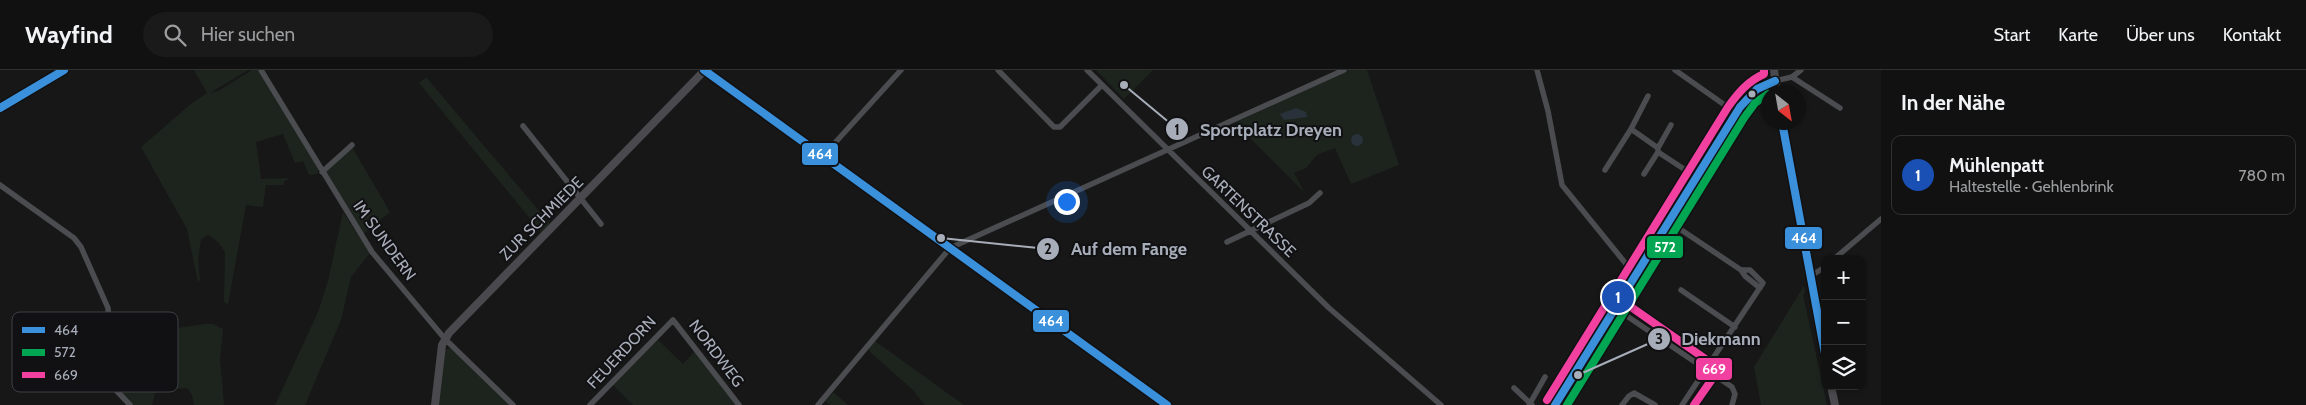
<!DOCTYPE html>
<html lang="de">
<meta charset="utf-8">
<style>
body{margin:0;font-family:Cabin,sans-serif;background:#1a1a1a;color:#f1f3f6}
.controls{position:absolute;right:15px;bottom:15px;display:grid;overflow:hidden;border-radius:10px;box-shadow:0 1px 4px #0004}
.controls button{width:45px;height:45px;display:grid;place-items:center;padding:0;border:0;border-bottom:1px solid #303131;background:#111;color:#f1f3f6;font:25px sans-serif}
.compass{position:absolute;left:1761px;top:15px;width:45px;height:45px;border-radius:50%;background:#111;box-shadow:0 1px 4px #0004;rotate:149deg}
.you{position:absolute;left:1066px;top:131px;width:18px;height:18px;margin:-12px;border:4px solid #fff;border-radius:50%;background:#1a73e8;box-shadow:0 0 0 8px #1a73e833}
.badge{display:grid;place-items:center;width:32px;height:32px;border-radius:50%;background:#0f766e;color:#fff;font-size:16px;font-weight:700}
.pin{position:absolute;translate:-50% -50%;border:2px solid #fff;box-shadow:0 1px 5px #0006}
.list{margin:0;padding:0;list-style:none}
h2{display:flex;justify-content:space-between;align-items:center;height:65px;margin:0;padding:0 20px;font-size:21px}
h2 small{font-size:16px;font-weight:400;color:#9c9d9f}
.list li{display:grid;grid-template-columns:32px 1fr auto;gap:15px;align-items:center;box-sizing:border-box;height:80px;margin:0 10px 10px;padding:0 10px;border:1px solid #303131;border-radius:10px}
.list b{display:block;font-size:19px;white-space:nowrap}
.list p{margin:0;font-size:16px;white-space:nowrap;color:#9c9d9f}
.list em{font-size:16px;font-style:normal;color:#9c9d9f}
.icon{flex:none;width:28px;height:28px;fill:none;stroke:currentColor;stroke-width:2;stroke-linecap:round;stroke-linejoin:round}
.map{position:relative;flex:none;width:1881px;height:335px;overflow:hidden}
header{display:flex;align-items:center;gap:30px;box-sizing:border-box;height:70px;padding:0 25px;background:#111;border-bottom:1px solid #303131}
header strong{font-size:24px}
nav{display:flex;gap:28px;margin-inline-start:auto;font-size:18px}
.search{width:350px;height:45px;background:#1a1a1a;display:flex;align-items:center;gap:12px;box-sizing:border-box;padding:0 18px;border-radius:28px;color:#9c9d9f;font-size:19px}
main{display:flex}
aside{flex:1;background:#111}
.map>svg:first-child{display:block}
.green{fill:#1d241e}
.water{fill:#29323a}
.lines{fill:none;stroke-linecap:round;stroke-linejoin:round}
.street{stroke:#4b4c50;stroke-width:5.5}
.secondary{stroke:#4a4a4e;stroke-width:8}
.bus-1-casing{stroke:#111113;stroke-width:11}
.bus-2-casing{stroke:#111113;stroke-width:11}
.bus-3-casing{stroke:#111113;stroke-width:11}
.bus-1{stroke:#3a90db;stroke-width:8}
.bus-2{stroke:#00a651;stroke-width:8}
.bus-3{stroke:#f240a1;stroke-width:8}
.bus-dot{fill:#a7adb9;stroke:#111113;stroke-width:2}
.labels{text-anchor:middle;stroke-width:4;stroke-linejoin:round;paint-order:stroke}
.street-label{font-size:16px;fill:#a7adb9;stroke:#111113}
.key{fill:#111113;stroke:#3e4045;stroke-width:1}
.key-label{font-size:14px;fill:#a7adb9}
.leader{fill:none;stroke:#a7adb9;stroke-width:2}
.callout-dot{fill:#a7adb9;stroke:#111113;stroke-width:2}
.mark-label{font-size:15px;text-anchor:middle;font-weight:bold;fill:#111}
.callout-label{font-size:18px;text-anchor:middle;font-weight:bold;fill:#a7adb9;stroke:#111113;stroke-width:4;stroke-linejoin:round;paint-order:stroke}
.line-badge{stroke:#111113;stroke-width:2}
.badge-label{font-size:14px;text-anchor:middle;font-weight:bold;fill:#fff}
</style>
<header>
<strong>Wayfind</strong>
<div class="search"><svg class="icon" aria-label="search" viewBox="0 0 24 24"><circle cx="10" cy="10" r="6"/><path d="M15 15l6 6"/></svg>Hier suchen</div>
<nav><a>Start</a><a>Karte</a><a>Über uns</a><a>Kontakt</a></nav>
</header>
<main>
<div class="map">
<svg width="1881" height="335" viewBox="0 0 1881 335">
<rect width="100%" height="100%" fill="#171717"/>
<!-- green -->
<path class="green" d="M194 0H248L210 23 218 21 252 0H258L319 100 317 104 309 105 303 91 295 93 283 64 256 72 261 109 287 108 288 110 284 111V115H266L263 137 246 135 228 234 224 232 225 183C221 174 216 170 208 165L201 170 198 189 200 210 198 212 187 159 141 77 192 33 207 23Z
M1096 0H1153L1124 29Z
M1349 0H1367L1399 95 1351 114 1335 78 1317 85 1306 98 1294 103 1305 123 1235 53Z
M426 7 550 154 541 162 419 13Z
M352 77 390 142 363 164 326 102Z
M343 142 370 183 351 207 341 250 305 335H275L318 242 328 211Z
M1804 216 1805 222 1803 225 1827 335H1761L1754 297Z
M164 241 169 245 168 255 143 259 142 245Z
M204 254H213L223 259 220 289 224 335H194L192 325 187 318 159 320 155 323 152 335H132L115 314 113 292 166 276 171 259Z
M656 268 683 294 695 281 737 335H633L612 314Z
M875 271 964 335H925L913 320 870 282 869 279Z
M451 278 509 335H438L444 280Z
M833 322 848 335H830L825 331Z"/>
<!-- water -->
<path class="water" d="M1296 38 1306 42 1307 47 1284 50 1280 44Z
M1351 70a6 6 0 1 1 12 0a6 6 0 1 1-12 0Z"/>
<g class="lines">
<!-- street -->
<path class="street" d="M261 0 372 182 445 269 513 335
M704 0 1167 335
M998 0 1054 57H1060L1102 15
M1087 0 1329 238 1441 335
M1537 0 1548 41 1562 115 1635 205
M1675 0 1736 43
M1792 7 1840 38
M1775 11 1792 7 1801 0
M523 56 601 154
M1631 59 1658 78V82L1696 107
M1658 78 1671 55
M823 86 901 0
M1605 100 1631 59 1648 26
M322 102 352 75
M1644 104 1658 82
M0 115 74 168 81 177 108 238 114 318 130 335
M1668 151 1741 200 1745 206 1760 218
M1227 172 1309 133 1320 123
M1834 189 1881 149
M1809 207 1825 197
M1681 220 1735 257
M1615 238 1732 317 1735 324 1732 335
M1514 318 1532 335
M590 335 673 250 739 335
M818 335 950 178 1344 0
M1529 335 1545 307
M1622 335 1629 326 1634 323 1655 335
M1682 335 1763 213 1750 200H1741"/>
<!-- secondary -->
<path class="secondary" d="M1774 0 1777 22
M0 38 64 0
M1782 52 1825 285
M1831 316 1835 335
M435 335 442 275 449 263 705 0
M1555 335 1736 43C1747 26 1755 16 1775 11"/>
<!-- bus-1 casing -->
<g class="bus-1-casing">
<path id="bus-1" d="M704 0 1167 335
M0 38 64 0
M1782 52 1825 284
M1555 335 1740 37 1757 19 1775 11"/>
</g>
<!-- bus-2 casing -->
<g class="bus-2-casing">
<path id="bus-2" d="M1567 335 1744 48 1755 33 1768 24"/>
</g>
<!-- bus-3 casing -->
<g class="bus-3-casing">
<path id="bus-3" d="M1621 230 1714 295 1715 305 1694 335
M1547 330 1728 37C1738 23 1748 11 1764 4V1"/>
</g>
<!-- bus-1 -->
<use href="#bus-1" class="bus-1"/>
<!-- bus-2 -->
<use href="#bus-2" class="bus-2"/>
<!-- bus-3 -->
<use href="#bus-3" class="bus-3"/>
</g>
<!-- markers -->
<circle class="bus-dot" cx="1752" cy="24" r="4.5"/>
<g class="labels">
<!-- street labels -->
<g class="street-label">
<text transform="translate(1249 141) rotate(44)" y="6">GARTENSTRASSE</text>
<text transform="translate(541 148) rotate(-45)" y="6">ZUR SCHMIEDE</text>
<text transform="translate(385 170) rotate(54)" y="6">IM SUNDERN</text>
<text transform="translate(621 282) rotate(-47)" y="6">FEUERDORN</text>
<text transform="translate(717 283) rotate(53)" y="6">NORDWEG</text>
</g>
</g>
<!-- legend -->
<rect x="12" y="242" width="166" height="80" rx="8" class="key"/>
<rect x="22" y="257" width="23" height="6" fill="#3a90db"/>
<rect x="22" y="279" width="23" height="7" fill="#00a651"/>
<rect x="22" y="302" width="23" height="6" fill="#f240a1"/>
<g class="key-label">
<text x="54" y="265">464</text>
<text x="54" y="287">572</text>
<text x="54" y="310">669</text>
</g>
<!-- callouts -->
<path class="leader" d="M1124 15L1177 59M941 168L1048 179M1578 305L1659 269"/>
<g class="callout-dot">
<circle cx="1124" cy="15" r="5"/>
<circle cx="941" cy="168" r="5"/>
<circle cx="1578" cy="305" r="5"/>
<circle cx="1177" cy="59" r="12"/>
<circle cx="1048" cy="179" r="12"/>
<circle cx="1659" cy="269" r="12"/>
</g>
<g class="mark-label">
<text x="1177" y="65">1</text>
<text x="1048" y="184">2</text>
<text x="1659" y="274">3</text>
</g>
<g class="callout-label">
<text x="1271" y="66">Sportplatz Dreyen</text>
<text x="1129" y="185">Auf dem Fange</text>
<text x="1721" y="275">Diekmann</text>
</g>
<g class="line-badge">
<rect x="801" y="72" width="38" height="24" rx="5" fill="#3a90db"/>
<rect x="1784" y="156" width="39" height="24" rx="5" fill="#3a90db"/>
<rect x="1646" y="165" width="38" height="24" rx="5" fill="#00a651"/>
<rect x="1032" y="239" width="38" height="24" rx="5" fill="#3a90db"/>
<rect x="1695" y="287" width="38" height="24" rx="5" fill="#f240a1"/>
</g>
<g class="badge-label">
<text x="820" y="89">464</text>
<text x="1804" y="173">464</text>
<text x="1665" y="182">572</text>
<text x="1051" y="256">464</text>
<text x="1714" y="304">669</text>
</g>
</svg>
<div class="controls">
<button>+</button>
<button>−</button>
<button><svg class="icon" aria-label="layers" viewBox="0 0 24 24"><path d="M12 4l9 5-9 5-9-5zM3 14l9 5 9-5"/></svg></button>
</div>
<svg class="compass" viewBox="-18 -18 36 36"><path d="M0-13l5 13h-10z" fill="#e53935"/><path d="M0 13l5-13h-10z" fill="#9c9d9f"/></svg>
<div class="you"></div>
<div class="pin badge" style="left:1618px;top:227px;background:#1a4fb4">1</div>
</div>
<aside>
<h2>In der Nähe<small></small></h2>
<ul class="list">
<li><span class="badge" style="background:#1a4fb4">1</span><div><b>Mühlenpatt</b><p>Haltestelle · Gehlenbrink</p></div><em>780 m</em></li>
</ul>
</aside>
</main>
